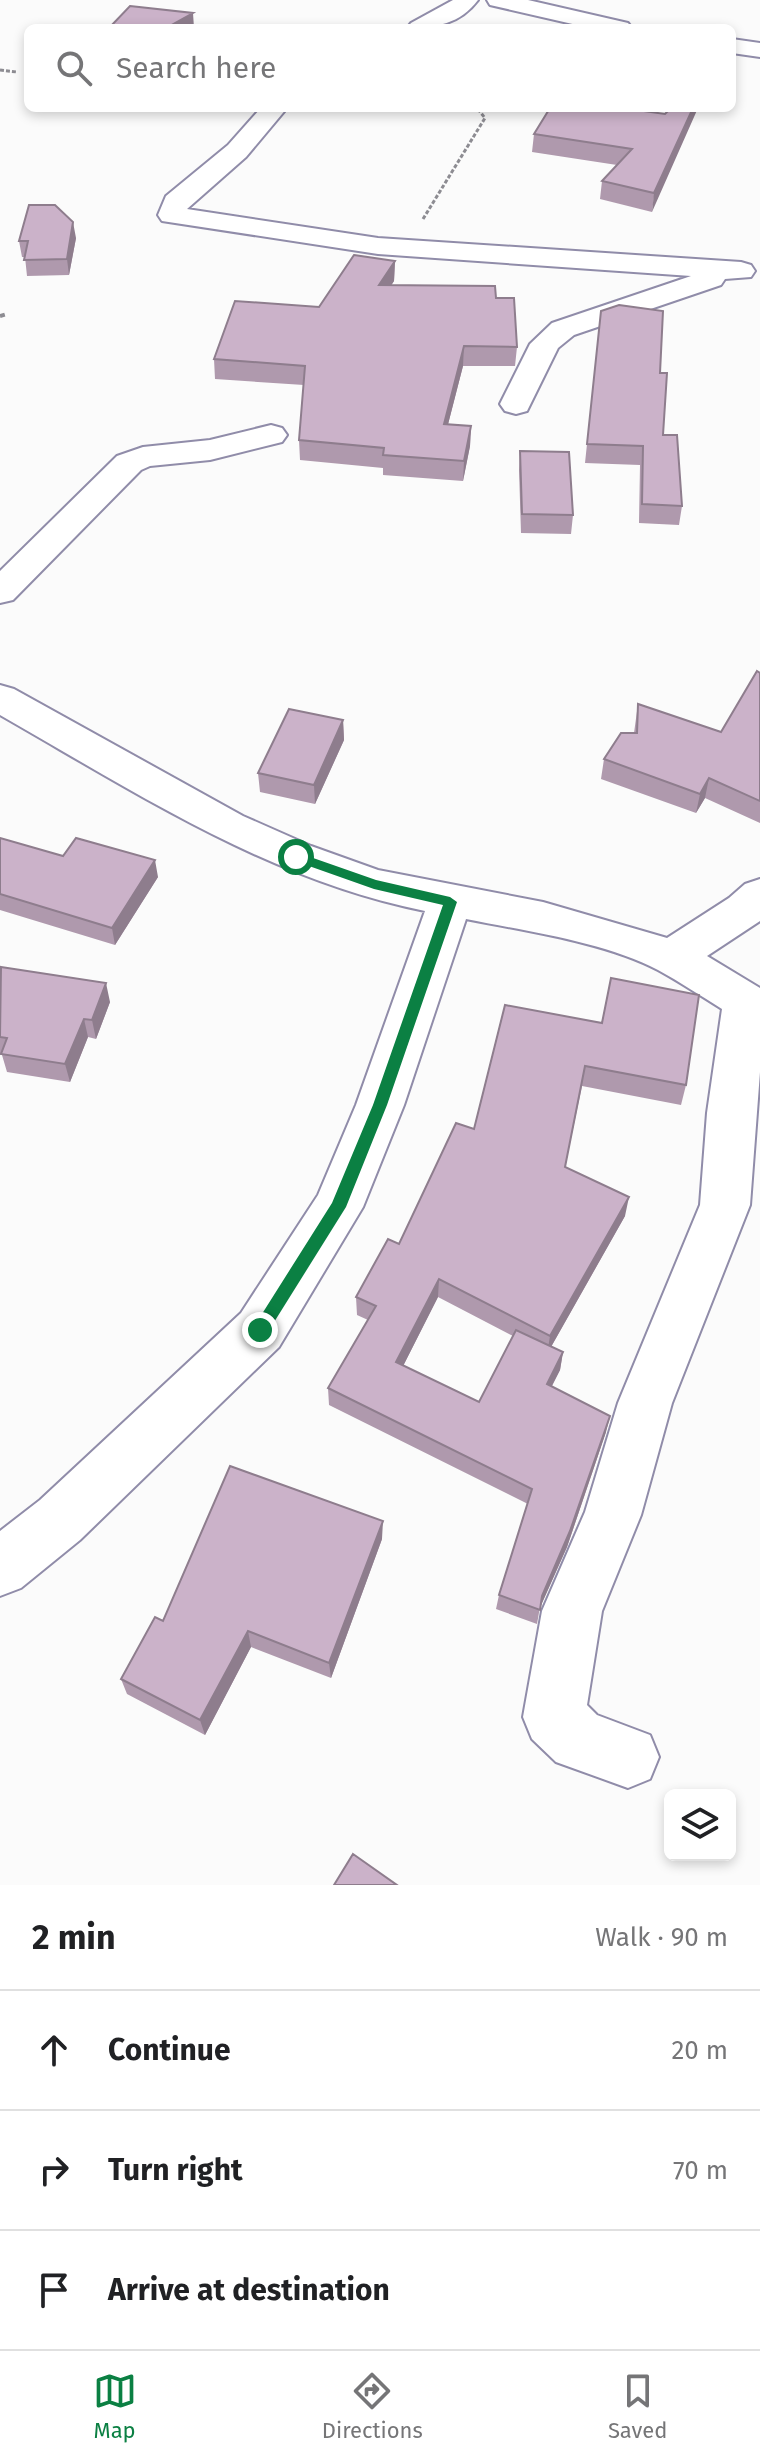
<!DOCTYPE html>
<meta charset="utf-8">
<style>
body{margin:0;font-family:"Fira Sans",sans-serif;background:#f6f6f6;color:#202124}
.controls{position:absolute;right:24px;bottom:24px;display:grid;overflow:hidden;border-radius:12px;box-shadow:0 4px 12px #0003}
.controls button{width:72px;height:72px;display:grid;place-items:center;padding:0;border:0;border-bottom:2px solid #e0e0e0;background:#fff;color:#202124;font:40px sans-serif}
.stop{position:absolute;width:24px;height:24px;margin:-18px;border:6px solid #0b8043;border-radius:50%;background:#fff}
.stop.end{background:#0b8043;border-color:#fff;box-shadow:0 2px 8px #0008}
.list{margin:0;padding:0;list-style:none}
h2{display:flex;justify-content:space-between;align-items:center;height:104px;margin:0;padding:0 32px;font-size:34px}
h2 small{font-size:26px;font-weight:400;color:#757577}
.list li{display:grid;grid-template-columns:52px 1fr auto;gap:24px;align-items:center;box-sizing:border-box;height:120px;padding:0 32px;border-top:2px solid #e0e0e0}
.list b{display:block;font-size:30px;white-space:nowrap}
.list em{font-size:26px;font-style:normal;color:#757577}
.icon{flex:none;width:44px;height:44px;fill:none;stroke:currentColor;stroke-width:2;stroke-linecap:round;stroke-linejoin:round}
.map{position:relative;flex:none;width:760px;height:1885px;overflow:hidden}
.search{position:absolute;background:#fff;box-shadow:0 4px 12px #0003;left:24px;right:24px;top:24px;height:88px;display:flex;align-items:center;gap:20px;box-sizing:border-box;padding:0 28px;border-radius:12px;color:#757577;font-size:30px}
.sheet{height:464px;background:#fff}
nav{display:flex;justify-content:space-around;align-items:center;box-sizing:border-box;height:112px;border-top:2px solid #e0e0e0;background:#fff;font-size:22px;color:#757577}
nav a{display:grid;justify-items:center;gap:4px}
nav .on{color:#0b8043}
.map>svg:first-child{display:block}
.lines{fill:none;stroke-linecap:round;stroke-linejoin:round}
.minor-casing{stroke:#908ca9;stroke-width:4}
.path-far1{stroke:#8d8c92;stroke-width:3;stroke-dasharray:4 2;stroke-linecap:butt}
.path{stroke:#8d8c92;stroke-width:4;stroke-dasharray:5 3;stroke-linecap:butt}
.minor{fill:#fff;fill-rule:evenodd}
.wall{fill:#af99ad;fill-rule:evenodd}
.shaded-wall{fill:#8e7d8d}
.building{fill:#cbb2c9;stroke:#8e7d8d;stroke-width:2}
.route{fill:#0b8043}
</style>
<div class="map">
<svg width="760" height="1885" viewBox="0 0 760 1885">
<rect width="100%" height="100%" fill="#fbfbfb"/>
<g class="lines">
<!-- minor casing -->
<g class="minor-casing">
<path id="minor" d="M453 0H478C460 24 436 28 407 28L411 23Z
M487 0H528L628 23 632 28H590L490 5Z
M732 39 760 43V57L732 53Z
M261 108H287L246 157 187 209 378 238 741 262 751 265 755 271 751 277 725 279 721 285 574 335 558 348 527 411 516 414 505 411 500 404 530 344 552 323 691 276 378 254 162 221 158 215 166 196 228 145Z
M271 425 282 428 287 435 282 442 210 460 150 466 141 470 13 600 0 603V571L117 456 143 447 210 440Z
M0 685 14 689 243 816 311 846 378 870 543 902 667 938 729 898 745 884 760 879V921L707 956 760 988V1072L750 1205 672 1403 641 1515 602 1611 587 1705 597 1715 650 1735 659 1757 650 1779 628 1788 556 1762 532 1739 523 1717 542 1611 585 1512 618 1403 700 1205 707 1113 722 1009C701 996 680 982 658 970 605 942 525 931 466 919L404 1105 363 1207 279 1347 80 1540 21 1588 0 1596V1531L40 1500 241 1313 318 1195 356 1105 425 911C269 880 137 793 0 715Z"/>
</g>
<!-- path-far1 -->
<path class="path-far1" d="M0 70 17 72
M423 219 485 118 477 108"/>
<!-- path -->
<path class="path" d="M0 316 7 314"/>
<!-- minor -->
<use href="#minor" class="minor"/>
</g>
<!-- wall -->
<path class="wall" d="M665 114 652 212 600 199 602 181 617 165 532 152 534 134Z
M76 238 69 275 27 276 25 257H22L19 241Z
M395 261 394 281 391 285 496 298 517 347 515 366H463L448 424 471 426 470 446 463 481 383 475V468L300 460 299 440 304 385 215 379 214 359 319 307Z
M601 311 660 373 663 435 682 506 679 525 639 523 640 465 585 463Z
M520 451 573 515 571 534 521 533 519 470Z
M760 673V823L705 798 696 813 601 779 604 759 634 733 638 704 721 732Z
M343 720 344 740 315 804 260 792 258 773Z
M0 838 63 856 158 877 115 945 0 910Z
M0 969 110 1002 96 1039 88 1037 70 1082 7 1072 2 1055H0Z
M505 1005 686 1085 681 1105 582 1086 565 1167 625 1216 551 1347 563 1352 560 1370 552 1386 606 1432 567 1547 540 1607 537 1624 496 1609 499 1595 528 1504 329 1405 328 1388 368 1320 357 1315 356 1297 399 1244 474 1129ZM438 1297 513 1336 479 1402 403 1366Z
M382 1539 331 1678 251 1647 205 1735 127 1694 121 1679 163 1621Z"/>
<!-- shaded-wall -->
<path class="shaded-wall" d="M193 13 194 28H166Z
M693 108H698L652 212 654 193Z
M73 222 76 238 69 275 67 259Z
M395 261 394 281 379 305V285Z
M464 346 463 366 443 444 444 424Z
M471 426 470 446 463 481 464 461Z
M343 720 344 740 315 804 314 785Z
M709 778 705 798 696 813 700 794Z
M155 860 158 877 115 945 112 928Z
M106 983 110 1002 96 1039 92 1020Z
M84 1019 88 1037 70 1082 65 1064Z
M629 1197 625 1216 547 1354 550 1336Z
M439 1279 438 1297 396 1380V1362Z
M563 1352 560 1370 544 1401 547 1384Z
M610 1416 606 1432 567 1547 539 1610 542 1596Z
M383 1521 382 1539 331 1678 329 1663Z
M248 1631 251 1647 205 1735 200 1720Z"/>
<!-- building -->
<path class="building" d="M130 6 193 13 166 28H109Z
M550 108H622L665 114 671 108H693L654 193 602 181 632 149 534 134Z
M29 205H55L73 222 67 259 24 260 28 241H19Z
M354 255 395 261 379 285 495 286 496 298H514L517 347 464 346 444 424 471 426 464 461 383 455 384 448 299 440 305 366 214 359 235 301 319 307Z
M619 305 663 311 660 373H667L663 435H677L682 506 642 504 643 446 587 444 601 311Z
M520 451 569 452 573 515 522 514Z
M757 671 760 673V801L709 778 700 794 604 759 621 733H637L638 704 721 732Z
M289 709 343 720 314 785 258 773Z
M0 838 63 856 76 838 155 860 112 928 0 894Z
M1 967 106 983 92 1020 84 1019 65 1064 1 1054 7 1038 0 1037Z
M611 978 699 995 686 1085 585 1066 565 1167 629 1197 550 1336 439 1279 396 1362 479 1402 516 1330 563 1352 547 1384 610 1416 570 1531 542 1596 540 1610 499 1595 532 1489 328 1388 376 1306 356 1297 388 1239 399 1244 456 1123 474 1129 505 1005 602 1023Z
M230 1466 383 1521 329 1663 248 1631 200 1720 121 1679 155 1617 163 1621Z
M353 1854 397 1885H334Z"/>
<!-- route -->
<path class="route" d="M296 852 376 880 450 897 457 902 387 1105 346 1207 266 1335 260 1337 255 1335V1325L332 1203 373 1105 443 905 374 889 292 860V854Z"/>
</svg>
<div class="controls">
<button><svg class="icon" aria-label="layers" viewBox="0 0 24 24"><path d="M12 4l9 5-9 5-9-5zM3 14l9 5 9-5"/></svg></button>
</div>
<div class="stop" style="left:296px;top:857px"></div>
<div class="stop end" style="left:260px;top:1330px"></div>
<div class="search"><svg class="icon" aria-label="search" viewBox="0 0 24 24"><circle cx="10" cy="10" r="6"/><path d="M15 15l6 6"/></svg>Search here</div>
</div>
<section class="sheet">
<h2>2 min<small>Walk · 90 m</small></h2>
<ul class="list">
<li><svg class="icon" aria-label="ahead" viewBox="0 0 24 24"><path d="M12 20V5M6 11l6-6 6 6"/></svg><div><b>Continue</b></div><em>20 m</em></li>
<li><svg class="icon" aria-label="right" viewBox="0 0 24 24"><path d="M7 20v-9h11M14 6l5 5-5 5"/></svg><div><b>Turn right</b></div><em>70 m</em></li>
<li><svg class="icon" aria-label="arrive" viewBox="0 0 24 24"><path d="M6 21V4h12l-3 4 3 4H6"/></svg><div><b>Arrive at destination</b></div></li>
</ul>
</section>
<nav>
<a class="on"><svg class="icon" aria-label="map" viewBox="0 0 24 24"><path d="M3 6l6-2 6 2 6-2v14l-6 2-6-2-6 2zM9 4v14M15 6v14"/></svg>Map</a>
<a><svg class="icon" aria-label="directions" viewBox="0 0 24 24"><path d="M12 3l9 9-9 9-9-9zM9 14v-3h6M13 9l2 2-2 2"/></svg>Directions</a>
<a><svg class="icon" aria-label="saved" viewBox="0 0 24 24"><path d="M7 4h10v16l-5-4-5 4z"/></svg>Saved</a>
</nav>
